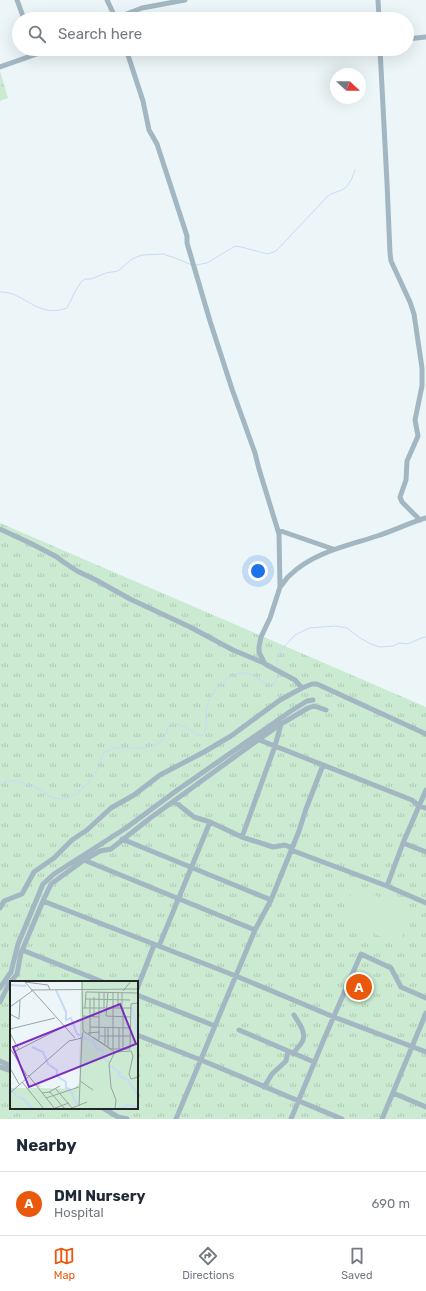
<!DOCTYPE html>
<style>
body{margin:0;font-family:Rubik,sans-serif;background:#f6f6f7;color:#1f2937}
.compass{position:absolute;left:330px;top:68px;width:36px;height:36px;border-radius:50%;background:#fff;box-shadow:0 4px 16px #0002;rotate:112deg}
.you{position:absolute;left:258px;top:571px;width:14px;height:14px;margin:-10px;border:3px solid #fff;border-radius:50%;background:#1a73e8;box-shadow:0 0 0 6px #1a73e833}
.badge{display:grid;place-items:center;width:26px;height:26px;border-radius:50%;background:#ea580c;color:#fff;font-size:13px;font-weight:700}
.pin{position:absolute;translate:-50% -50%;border:2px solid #fff;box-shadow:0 1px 4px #0006}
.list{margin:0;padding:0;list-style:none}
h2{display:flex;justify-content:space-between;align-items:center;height:52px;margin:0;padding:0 16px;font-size:17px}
h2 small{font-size:13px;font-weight:400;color:#747a83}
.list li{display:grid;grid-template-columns:26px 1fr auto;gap:12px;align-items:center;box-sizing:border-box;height:64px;padding:0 16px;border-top:1px solid #e0e1e3}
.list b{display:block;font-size:15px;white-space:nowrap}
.list p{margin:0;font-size:13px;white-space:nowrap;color:#747a83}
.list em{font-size:13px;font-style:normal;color:#747a83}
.icon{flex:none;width:22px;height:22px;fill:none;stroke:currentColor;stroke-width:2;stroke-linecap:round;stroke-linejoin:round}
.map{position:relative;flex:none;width:426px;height:1119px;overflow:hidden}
.search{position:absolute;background:#fff;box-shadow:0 4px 16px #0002;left:12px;right:12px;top:12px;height:44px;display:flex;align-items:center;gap:10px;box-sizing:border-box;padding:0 14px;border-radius:22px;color:#747a83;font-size:15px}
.sheet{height:116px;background:#fff}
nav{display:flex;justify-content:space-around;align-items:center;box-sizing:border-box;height:56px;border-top:1px solid #e0e1e3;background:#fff;font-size:11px;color:#747a83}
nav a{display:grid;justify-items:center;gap:2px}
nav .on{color:#ea580c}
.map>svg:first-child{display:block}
.grass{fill:url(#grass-tufts);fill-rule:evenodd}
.green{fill:#caead1}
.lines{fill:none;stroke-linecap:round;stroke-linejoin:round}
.stream{stroke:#c7daf9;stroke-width:1}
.minor{stroke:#a3b7c2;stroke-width:5}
.inset-river{fill:none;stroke:#c7daf9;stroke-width:2}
.inset-road{fill:none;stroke:#9ba2a4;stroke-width:1}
.view{fill:#7b2cbf;fill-opacity:0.15;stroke:#7b2cbf;stroke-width:2}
.inset-edge{fill:none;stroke:#212525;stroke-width:2}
</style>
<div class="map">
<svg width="426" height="1119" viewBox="0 0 426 1119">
<defs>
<pattern id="grass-tufts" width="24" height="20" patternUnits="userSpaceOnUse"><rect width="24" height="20" fill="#caead1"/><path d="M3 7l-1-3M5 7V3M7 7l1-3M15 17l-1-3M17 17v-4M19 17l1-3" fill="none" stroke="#adc9b3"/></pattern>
</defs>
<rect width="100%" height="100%" fill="#ecf6f8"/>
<!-- grass -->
<path class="grass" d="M0 71 8 98 0 101Z
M0 523 426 707V1119H0ZM11 982H137V1108H11Z"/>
<!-- green -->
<path class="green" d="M354 886 413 912 399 944 341 920Z"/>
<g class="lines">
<!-- stream -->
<path class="stream" d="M196 265 207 263 235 246 241 247 268 254 276 251 327 197C332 192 340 192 345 188 350 184 353 176 355 170
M0 292C25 291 36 319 67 308L76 290 81 282 85 279H91L106 273 118 271 132 259 142 255 163 254 178 259 192 265
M277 665V657L281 650 295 635 309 628 335 626 347 628 360 638 371 644 380 647 393 646 399 643 408 644 421 638 426 637
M0 785 5 781H18L37 788 52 798 62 799 67 798 77 794 91 779 99 766 103 753C106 752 109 750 112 749 127 745 150 753 161 741 166 736 167 729 170 724 176 723 184 725 189 729 194 733 196 736 203 735 210 721 204 720 207 707 210 690 231 668 250 674 257 677 264 683 272 686 275 683 279 678 277 673"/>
<!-- minor -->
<path class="minor" d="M17 0 24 19
M107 0 116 19
M378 0 379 19
M116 18 142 8 185 0
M407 39 426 37
M126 49 143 101 149 130 157 144 187 236V243L210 321 232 389 255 453 259 469 279 534 280 587 270 618 261 637 259 647V652L265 664 295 680 302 688
M380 49 387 183 390 253 391 261 410 302 414 314 422 368V386L415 420 418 436 407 461 406 480 400 497 402 502 420 520
M0 67 51 49
M0 529 32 544 57 557 62 561 77 571 96 580 130 599 190 627 233 650 264 663
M278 530 333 549
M280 587C284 583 286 578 290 575 314 552 347 546 377 536 393 531 409 523 426 518
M257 739 412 800 419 806 426 808
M174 801 194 817 210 822 242 837 273 847 285 845 292 848
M242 837 275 746 281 724
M122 839 271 900
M403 843 426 852
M291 850 387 886 426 903
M84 860 255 930
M387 886 403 843 426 790
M43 901 236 976 334 1017 426 1052
M0 908 4 901 22 894 34 872 54 858 72 840 87 830 111 808 134 795 160 775 204 752 231 736 280 700 302 688 312 684H317L426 734
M159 946 210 822
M22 950 103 982
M0 988 11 972 18 944 43 884 54 874 126 828 176 791 291 711 307 701 313 700
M137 989 154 945
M137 995 215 1026
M0 1002 9 984 17 974 21 953 43 901 51 884 84 860 100 851 111 849 149 819 258 740 281 724 308 708 314 706 326 710
M239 1030 314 1062
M137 1035 201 1060 342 1119
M293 1054C296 1049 301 1045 303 1040 306 1031 298 1022 294 1015
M0 1061 11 1066
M0 1067 11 1071
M264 1087 272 1074 286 1061 288 1051
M393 1093 426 1107
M103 1108 118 1117 127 1119
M176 1119 255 930 271 900 299 831 306 809 323 765
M291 1119 324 1039 361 954 391 968 401 987 426 998
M382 1119 426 1013"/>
</g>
<!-- overview -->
<g transform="translate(10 981)">
<rect width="128" height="128" fill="#ecf6f8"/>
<path d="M71 0H128V128H0V107H28L26 104 28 102 31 105 29 107 63 108 69 103Z" fill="#caead1"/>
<path class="inset-river" d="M0 4 16 5M46 9 56 31V39L61 37 67 53 72 55M122 25 128 56M73 54 75 58 82 59 87 68 92 69 93 76 98 81M22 66 33 71 38 83 47 89V95L56 101V107L60 108 67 124M99 84 110 92 109 95 118 99 128 114M0 107 7 116 12 117 23 128M109 128 118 124 128 126"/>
<path class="inset-road" d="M14 0 65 57M72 0 73 50 105 71 121 70 123 75 119 93 121 98 128 96M15 1 38 4 40 9M21 9 128 8M113 10 121 0M89 11V46M98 11 96 35 121 36M103 12V68M84 16V36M75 18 120 19M0 26 22 10M73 27H121M75 27 76 11 128 12M94 27V11M108 27V12M112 27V12M0 33 9 38 10 19M73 35 89 36M80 46 121 47M89 46V59M109 47V68M0 48 45 37M0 52 9 69M78 52 90 51M80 54V18M90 55H103M103 55H121M83 56 101 68H120L121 23 128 22M95 63V46M98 65V46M0 67 17 95M113 68V27M2 72 53 46M0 87 9 103M18 94 45 128M70 100 83 109M12 101 34 128M45 107 62 127M39 111 50 105M0 112 59 60 72 57 73 51M32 112 40 111 55 128M36 117 69 106M69 125 72 56M45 127 59 122M62 127 77 121M105 128 106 119 101 106 99 83 105 71"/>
<path class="view" d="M110 23 126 63 19 106 3 66Z"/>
<rect width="128" height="128" class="inset-edge"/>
</g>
</svg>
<svg class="compass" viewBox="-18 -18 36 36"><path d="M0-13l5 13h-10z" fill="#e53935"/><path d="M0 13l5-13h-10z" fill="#747a83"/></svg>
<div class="you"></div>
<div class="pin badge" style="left:359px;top:987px">A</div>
<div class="search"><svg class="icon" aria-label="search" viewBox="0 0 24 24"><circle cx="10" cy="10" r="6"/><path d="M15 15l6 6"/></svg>Search here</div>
</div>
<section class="sheet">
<h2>Nearby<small></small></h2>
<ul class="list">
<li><span class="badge">A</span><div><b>DMI Nursery</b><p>Hospital</p></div><em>690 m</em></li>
</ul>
</section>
<nav>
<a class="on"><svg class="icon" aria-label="map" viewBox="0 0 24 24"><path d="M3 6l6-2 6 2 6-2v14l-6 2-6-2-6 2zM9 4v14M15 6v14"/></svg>Map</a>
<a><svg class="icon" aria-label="directions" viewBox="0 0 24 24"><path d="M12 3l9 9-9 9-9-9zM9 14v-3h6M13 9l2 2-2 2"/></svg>Directions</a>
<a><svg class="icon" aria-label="saved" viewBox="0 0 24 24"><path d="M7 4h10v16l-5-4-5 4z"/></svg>Saved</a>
</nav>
